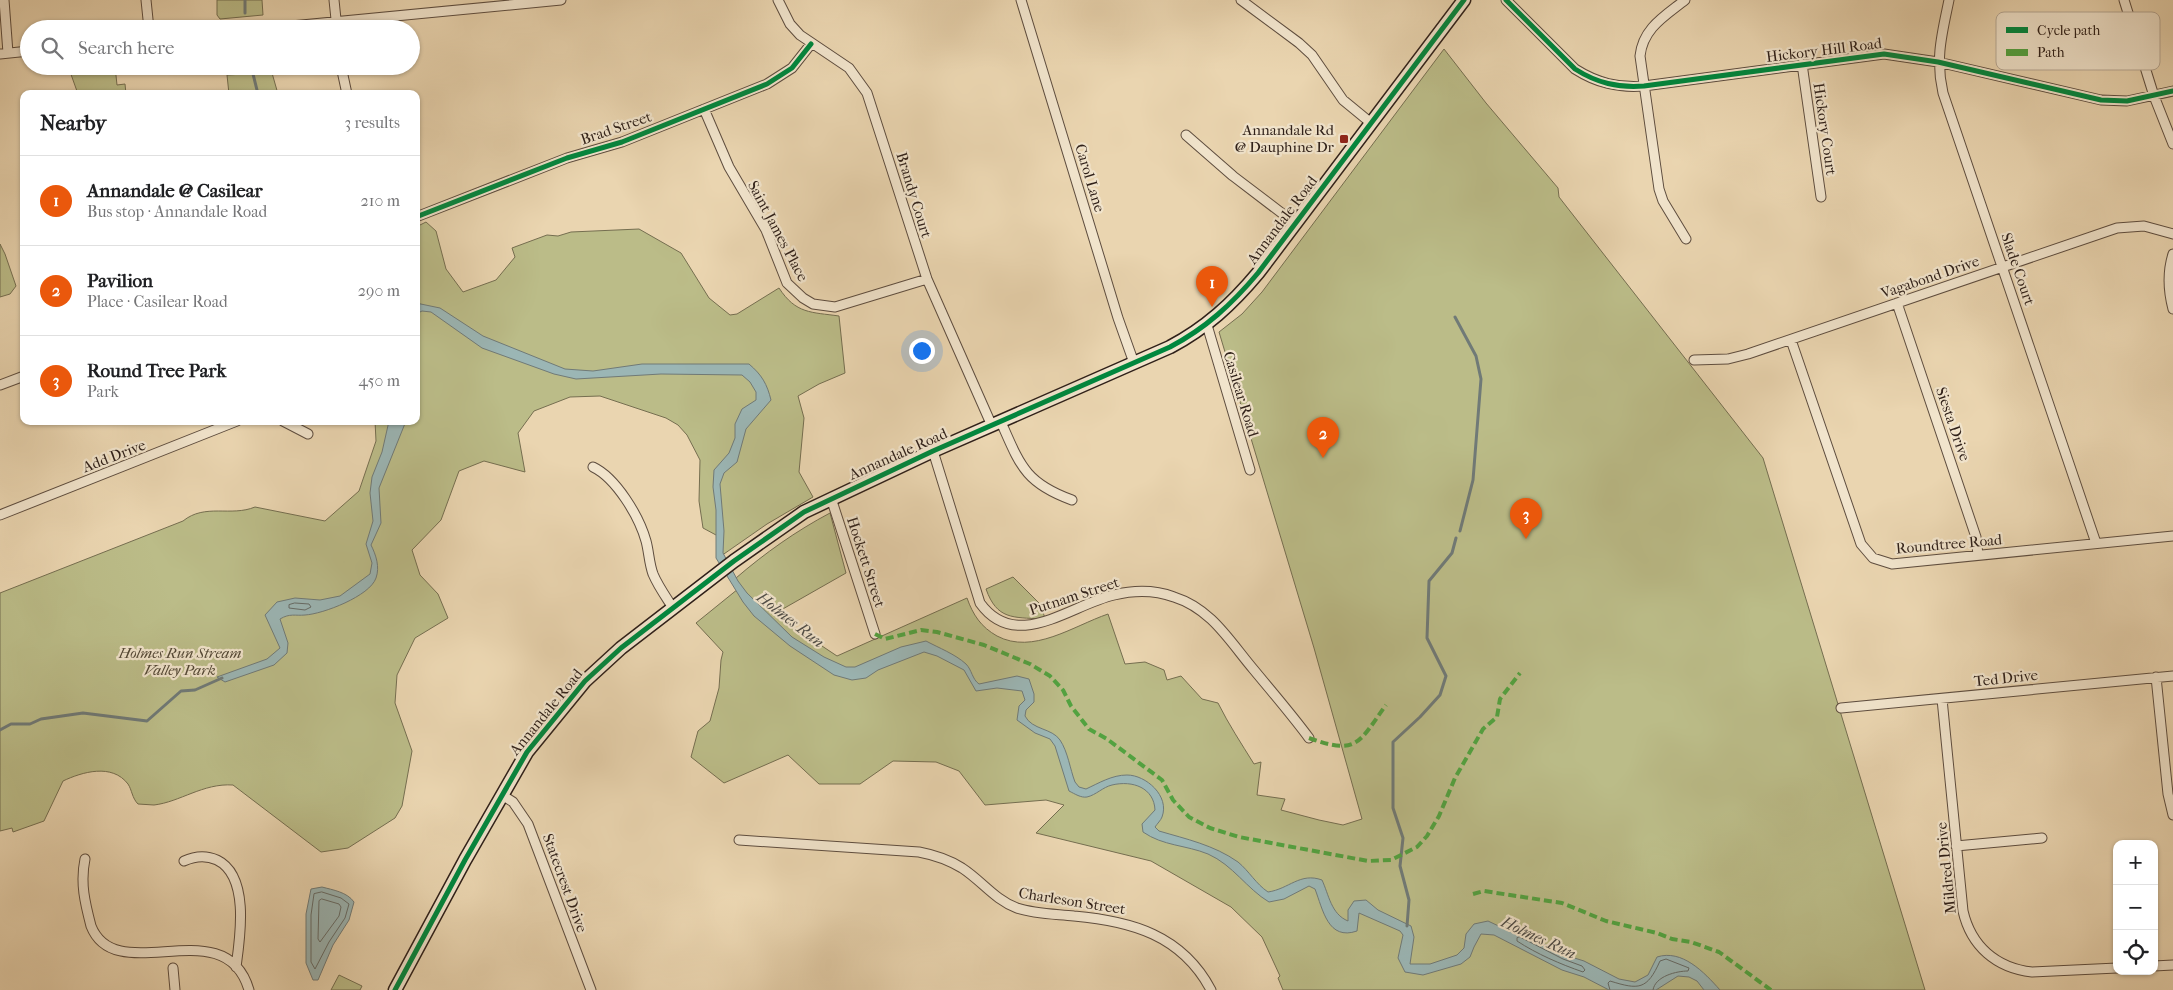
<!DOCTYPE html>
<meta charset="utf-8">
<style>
body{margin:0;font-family:"IM FELL French Canon",serif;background:#f6f6f6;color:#202124}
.controls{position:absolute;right:15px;bottom:15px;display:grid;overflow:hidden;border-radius:10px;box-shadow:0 1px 4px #0004}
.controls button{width:45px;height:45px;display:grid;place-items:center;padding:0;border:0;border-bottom:1px solid #e0e0e0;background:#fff;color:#202124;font:25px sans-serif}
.you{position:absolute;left:921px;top:350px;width:18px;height:18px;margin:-12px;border:4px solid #fff;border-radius:50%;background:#1a73e8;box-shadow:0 0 0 8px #1a73e833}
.badge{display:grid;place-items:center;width:32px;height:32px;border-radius:50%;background:#ea580c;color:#fff;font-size:16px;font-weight:700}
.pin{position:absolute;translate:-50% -41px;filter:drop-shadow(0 1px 2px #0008)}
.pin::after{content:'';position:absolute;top:26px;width:18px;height:15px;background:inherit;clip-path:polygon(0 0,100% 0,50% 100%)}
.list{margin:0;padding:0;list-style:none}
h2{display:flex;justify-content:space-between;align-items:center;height:65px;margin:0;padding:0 20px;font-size:21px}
h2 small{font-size:16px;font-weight:400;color:#757577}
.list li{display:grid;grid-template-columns:32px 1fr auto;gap:15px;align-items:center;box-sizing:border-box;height:90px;padding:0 20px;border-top:1px solid #e0e0e0}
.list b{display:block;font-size:19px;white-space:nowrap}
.list p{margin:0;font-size:16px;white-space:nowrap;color:#757577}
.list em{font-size:16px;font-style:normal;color:#757577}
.icon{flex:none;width:28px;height:28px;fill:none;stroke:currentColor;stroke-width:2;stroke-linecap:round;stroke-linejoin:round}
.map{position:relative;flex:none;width:2173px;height:990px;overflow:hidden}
.search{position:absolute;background:#fff;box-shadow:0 1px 4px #0004;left:20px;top:20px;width:400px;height:55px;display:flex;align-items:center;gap:12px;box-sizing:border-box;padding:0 18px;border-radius:28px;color:#757577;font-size:19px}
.panel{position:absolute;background:#fff;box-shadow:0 1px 4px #0004;left:20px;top:90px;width:400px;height:335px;border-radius:10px}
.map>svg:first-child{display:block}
.green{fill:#bbbc88;stroke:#756e50}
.water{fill:#9bb6b5;stroke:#707a77}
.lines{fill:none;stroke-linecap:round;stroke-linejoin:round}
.shore{stroke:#656b67;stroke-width:1}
.stream{stroke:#707a77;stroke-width:3}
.street-casing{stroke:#5e4d3f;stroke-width:11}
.secondary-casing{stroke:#2f2019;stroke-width:15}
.street{stroke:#f1e4cc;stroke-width:9}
.secondary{stroke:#f1e4cc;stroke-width:12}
.quiet{stroke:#52a240;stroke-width:4;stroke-dasharray:8 4;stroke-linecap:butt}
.cycleway-casing{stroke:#f1e4cc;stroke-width:8}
.cycleway{stroke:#00873e;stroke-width:5}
.poi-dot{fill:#8f2418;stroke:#f1e4cc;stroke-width:2}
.labels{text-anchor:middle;stroke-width:4.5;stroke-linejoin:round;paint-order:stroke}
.street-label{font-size:15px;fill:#2f2019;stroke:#f1e4cc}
.poi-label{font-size:15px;fill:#2f2019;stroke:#f1e4cc;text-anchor:end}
.park-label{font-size:15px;font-style:italic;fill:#524735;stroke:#f1e4cc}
.water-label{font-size:16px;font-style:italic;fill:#4f4d48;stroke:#f1e4cc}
.key{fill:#f1e4cc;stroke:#b7a996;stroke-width:1}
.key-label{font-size:14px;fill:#2f2019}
</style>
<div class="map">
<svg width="2173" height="990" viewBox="0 0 2173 990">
<rect width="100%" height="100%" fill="#ead5b0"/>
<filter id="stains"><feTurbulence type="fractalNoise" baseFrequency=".004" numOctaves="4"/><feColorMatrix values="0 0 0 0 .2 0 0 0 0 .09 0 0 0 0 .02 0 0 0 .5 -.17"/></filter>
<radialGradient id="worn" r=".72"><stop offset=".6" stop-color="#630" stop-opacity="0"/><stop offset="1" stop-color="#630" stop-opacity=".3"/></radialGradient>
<!-- green -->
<path class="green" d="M217 0H262L263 15 220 19 217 15Z
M1444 49 1486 103 1558 188 1559 197 1763 458 1925 990H1283L1278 978 1280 976 1262 937 1231 907 1151 861 1036 833 1064 805 1046 800 985 805 959 771 936 762 893 761 860 784H819L788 755 724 783 691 757 698 731 710 721 719 688 721 660 723 652 696 623 738 589 736 578C765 553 796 531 830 513L846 573 774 614 837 656 967 598C973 615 981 627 997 636 1033 655 1073 626 1108 614L1125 664 1145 662 1164 670 1167 680 1181 676 1202 699 1218 703C1229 725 1241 743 1254 764L1261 762 1257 795 1285 799 1281 810 1319 820 1343 825 1362 819 1314 648 1219 332 1242 314 1262 292Z
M68 66H115L117 85 125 84 126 94H78Z
M243 66H270L278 94H229L227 75 244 74Z
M426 222 436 231 446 269 463 292 496 280 515 257 512 248 547 235 558 236 571 232 639 229 681 253 709 298 730 315 737 314 779 288C796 314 811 312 839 316L845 373 819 384 798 396 804 418 799 472 813 497 767 524 721 556 720 533 716 535 703 528 699 501 700 460 687 435 678 425 666 418 600 396 570 397 534 411 518 433 525 472 484 461 459 471 441 520 412 550 420 575 438 594 448 618 415 638 397 675 395 703 412 751 402 806 395 818 348 848 321 852 233 785C203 783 180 802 154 805 149 805 143 804 138 804 132 798 132 790 128 784 112 763 82 772 63 781L44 821 13 832 12 828 0 831V593L183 521C205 503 231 517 255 507L325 521 359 491 376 441 375 421H416V227Z
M0 244 5 254 16 286 10 294 0 297Z
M1013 577 1040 604 1045 618 1041 619C1013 617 997 620 986 589Z
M339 975 362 986 360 990H331Z"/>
<!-- water -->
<path class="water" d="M416 303 440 308 483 336 565 369 593 371 642 364H749C762 375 767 384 771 400L746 429 737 462 724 473 720 484 724 531 723 553 738 581 747 593 792 637 824 657 846 667H855L901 647 926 641C939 648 955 654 966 664 972 670 972 679 979 684L1017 676 1029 679 1034 694V702L1026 710 1025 716C1032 730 1052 728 1060 740 1068 752 1070 769 1075 782L1079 787 1086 789C1099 783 1112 775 1127 775 1146 775 1170 796 1162 817 1161 820 1157 824 1155 827L1159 831C1186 839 1214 845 1238 862 1249 871 1256 884 1268 892 1289 889 1300 872 1322 880 1329 895 1331 914 1348 921V910L1354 901 1366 900 1378 910 1411 926 1414 937 1410 964H1430L1457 955 1464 948 1466 934 1474 924 1488 921 1505 929 1524 933 1565 955 1584 961 1619 979 1635 982 1648 975 1657 957C1682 949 1704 972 1720 990H1704L1697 981 1689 977 1678 976 1656 990H1609L1584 977 1562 970 1494 935 1481 934 1474 947 1470 957 1461 964 1423 975 1405 972 1398 958 1403 935 1400 931 1359 913 1357 931C1328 941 1323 910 1315 889L1309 886 1284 899 1269 902C1247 889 1233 865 1208 854 1186 845 1163 846 1143 832L1142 824 1155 810C1154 788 1133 780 1112 785 1103 787 1096 795 1087 797 1081 798 1075 794 1069 791L1055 746 1050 739 1035 733 1017 720 1019 706 1025 700 1022 691 997 688 976 691 964 670 937 656 924 652 878 670 866 678 852 680 834 675 790 646 754 616 743 602 716 558V510L713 487 714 470 729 453 735 438V424L742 409 756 400V392L750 382 742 375 661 374 576 379 554 374 482 348 431 312 422 311 416 314Z
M389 421H406L379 488 381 523 371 545C376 555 380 567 376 578 370 596 323 614 305 615 295 616 290 613 280 619L288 643 287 653 274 665 225 682 217 677 267 659 280 648 265 615 277 602 295 598 320 600 340 596 370 574 372 563 366 544 373 521 370 493 372 477 382 452Z
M322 887C333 890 347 892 354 902L349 920 333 945 318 980H313L306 963V914L311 889Z"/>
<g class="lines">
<!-- shore -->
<path class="shore" d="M295 603 309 604 311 607 305 610 289 608V605Z
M322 892 341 898 349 904 345 918 329 942 315 969 311 962V915L314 894Z
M322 899 339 904 341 907 339 916 320 942 318 939 319 901Z
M1520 937 1563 959 1582 966 1585 970 1583 972C1560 964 1537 954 1517 941V938Z
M1610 990 1608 983 1610 981C1639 990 1647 990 1660 961L1666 959 1689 968 1688 971C1677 971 1655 976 1653 990"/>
<!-- stream -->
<path class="stream" d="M245 13V0
M251 66 258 94
M1455 317 1476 356 1481 379 1473 480 1460 531
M0 730 11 724H30L41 719 83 713 147 721 181 691 195 690 222 678
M1407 926 1409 900 1400 866 1403 838 1393 808V742L1420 717 1440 695 1446 676 1427 638 1429 581 1452 553 1456 538"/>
<!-- street casing -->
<g class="street-casing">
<path id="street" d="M4 0 8 53
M146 0 149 29
M334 0 337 29
M778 0 790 24 800 35 849 68 867 93 927 279 992 426
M1021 0 1118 318 1134 363
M1241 0 1299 43 1312 55 1343 100 1371 123
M1506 0 1575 69C1597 83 1618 88 1644 86L1884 54 1938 62 2101 100 2127 101 2173 91
M1685 0C1665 16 1643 28 1640 56L1659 189 1663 201 1686 239
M1949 0C1942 34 1935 58 1943 93L2096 543
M2124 0 2154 96 2173 144
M260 29 561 0
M0 54 29 51
M1802 64 1821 197
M341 66 347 94
M704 109 729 167 766 230 787 283 803 298 813 304 835 307 927 279
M1186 135 1233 176 1296 224
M416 217 567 158 622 142 767 84 792 68 811 44
M2173 254C2167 273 2168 290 2173 309
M1897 303 1976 537 1978 555
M1207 325 1250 470
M1791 340 1861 544 1873 558 1892 564 2173 536
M1694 360 1728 359 1748 354 2117 228 2144 226 2173 234
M0 385 24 376
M283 421 308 434
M1001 422C1020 465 1025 483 1072 500
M933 451 980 603C1016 653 1070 605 1114 595 1134 590 1155 590 1174 597 1212 609 1230 642 1254 670 1273 693 1292 715 1309 738
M593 467C616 478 639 516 646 541 649 552 649 563 653 574 658 586 666 597 673 608
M831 498 875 634
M0 515 237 421
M2156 677 2168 794 2173 815
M1942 699 1963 911C1971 946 1996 968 2032 972L2117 968
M1841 708 2173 676
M502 795 513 802 528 824 591 990
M739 840 919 852C935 855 949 860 962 868 982 881 995 900 1017 908 1035 914 1056 914 1074 916 1131 921 1182 935 1211 990
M1956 846 2042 838
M85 859C80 883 85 903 91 926 116 990 225 908 249 990
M184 861C195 856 206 855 217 860 250 876 240 938 236 967
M2154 966 2173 965
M173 968 175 990"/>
</g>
<!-- secondary casing -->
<g class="secondary-casing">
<path id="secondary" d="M395 990 465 860 527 752 585 681 621 648 734 561 804 512 933 451 1170 347C1206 328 1232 304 1258 273L1464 0"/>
</g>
<!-- street -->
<use href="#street" class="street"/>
<!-- secondary -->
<use href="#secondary" class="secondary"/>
<!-- quiet -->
<path class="quiet" d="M875 634 885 639 921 630 937 632 984 645 1030 664 1050 676 1063 690 1071 706 1089 729 1107 739 1162 780 1173 800 1189 817 1210 828 1239 837 1368 861 1391 860 1417 847 1427 836 1439 816 1455 778 1483 729 1497 717 1500 699 1520 673
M1309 738C1358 756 1359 742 1386 705
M1473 894 1484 891 1562 903 1606 921 1657 933 1672 939 1691 942 1719 952 1771 990"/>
<!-- cycleway casing -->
<g class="cycleway-casing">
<path id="cycleway" d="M1506 0 1575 69C1597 83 1618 88 1644 86L1884 54 1938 62 2101 100 2127 101 2173 91
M416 217 567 158 622 142 767 84 792 68 811 44
M395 990 465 860 527 752 585 681 621 648 734 561 804 512 933 451 1170 347C1206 328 1232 304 1258 273L1464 0"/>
</g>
<!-- cycleway -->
<use href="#cycleway" class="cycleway"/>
</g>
<!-- markers -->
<rect class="poi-dot" x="1339" y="134" width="10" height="10" rx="2.5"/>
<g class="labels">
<!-- street labels -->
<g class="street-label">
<text transform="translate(1824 50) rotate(-7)" y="5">Hickory Hill Road</text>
<text transform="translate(616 128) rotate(-19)" y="5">Brad Street</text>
<text transform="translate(1825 129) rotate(82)" y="5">Hickory Court</text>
<text transform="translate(1090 178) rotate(73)" y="5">Carol Lane</text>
<text transform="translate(914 195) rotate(73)" y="5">Brandy Court</text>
<text transform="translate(1282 220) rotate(-53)" y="5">Annandale Road</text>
<text transform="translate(778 231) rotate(62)" y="5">Saint James Place</text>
<text transform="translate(2018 269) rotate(71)" y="5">Slade Court</text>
<text transform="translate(1930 277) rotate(-19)" y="5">Vagabond Drive</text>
<text transform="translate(1241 394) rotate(73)" y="5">Casilear Road</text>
<text transform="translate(1953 424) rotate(71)" y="5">Siesta Drive</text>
<text transform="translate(898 454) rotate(-24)" y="5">Annandale Road</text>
<text transform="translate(114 456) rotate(-21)" y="5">Add Drive</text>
<text transform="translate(1949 544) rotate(-5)" y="5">Roundtree Road</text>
<text transform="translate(866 562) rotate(72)" y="5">Hockett Street</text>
<text transform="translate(1074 596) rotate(-18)" y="5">Putnam Street</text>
<text transform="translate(2006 678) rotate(-6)" y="5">Ted Drive</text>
<text transform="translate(546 712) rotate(-51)" y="5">Annandale Road</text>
<text transform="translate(1946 868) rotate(-96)" y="5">Mildred Drive</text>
<text transform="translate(565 883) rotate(70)" y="5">Statecrest Drive</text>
<text transform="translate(1072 901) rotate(9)" y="5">Charleson Street</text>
</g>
<!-- poi labels -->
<g class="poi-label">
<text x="1334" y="135">Annandale Rd<tspan x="1334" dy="17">@ Dauphine Dr</tspan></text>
</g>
<!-- park labels -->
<g class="park-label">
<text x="180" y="658">Holmes Run Stream<tspan x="180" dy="17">Valley Park</tspan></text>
</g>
<!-- water labels -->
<g class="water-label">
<text transform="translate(791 619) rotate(38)" y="6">Holmes Run</text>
<text transform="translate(1539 937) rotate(25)" y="6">Holmes Run</text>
</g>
</g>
<!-- legend -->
<rect x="1996" y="12" width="164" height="58" rx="8" class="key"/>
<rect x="2006" y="27" width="22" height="6" fill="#00873e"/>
<rect x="2006" y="49" width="22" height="7" fill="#52a240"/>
<g class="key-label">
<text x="2037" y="35">Cycle path</text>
<text x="2037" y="57">Path</text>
</g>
<rect width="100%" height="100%" filter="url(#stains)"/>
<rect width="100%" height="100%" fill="url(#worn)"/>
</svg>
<div class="controls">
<button>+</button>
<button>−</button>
<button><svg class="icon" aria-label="locate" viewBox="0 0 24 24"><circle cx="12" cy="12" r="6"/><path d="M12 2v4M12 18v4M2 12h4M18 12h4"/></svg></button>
</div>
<div class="you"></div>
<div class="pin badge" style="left:1212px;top:307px">1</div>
<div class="pin badge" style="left:1323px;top:458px">2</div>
<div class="pin badge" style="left:1526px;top:539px">3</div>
<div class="search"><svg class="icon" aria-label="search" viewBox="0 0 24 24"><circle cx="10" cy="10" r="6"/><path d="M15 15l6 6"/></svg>Search here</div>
<section class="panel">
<h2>Nearby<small>3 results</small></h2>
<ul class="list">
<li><span class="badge">1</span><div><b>Annandale @ Casilear</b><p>Bus stop · Annandale Road</p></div><em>210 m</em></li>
<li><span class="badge">2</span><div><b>Pavilion</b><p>Place · Casilear Road</p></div><em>290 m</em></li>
<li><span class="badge">3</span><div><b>Round Tree Park</b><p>Park</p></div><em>450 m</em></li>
</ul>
</section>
</div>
